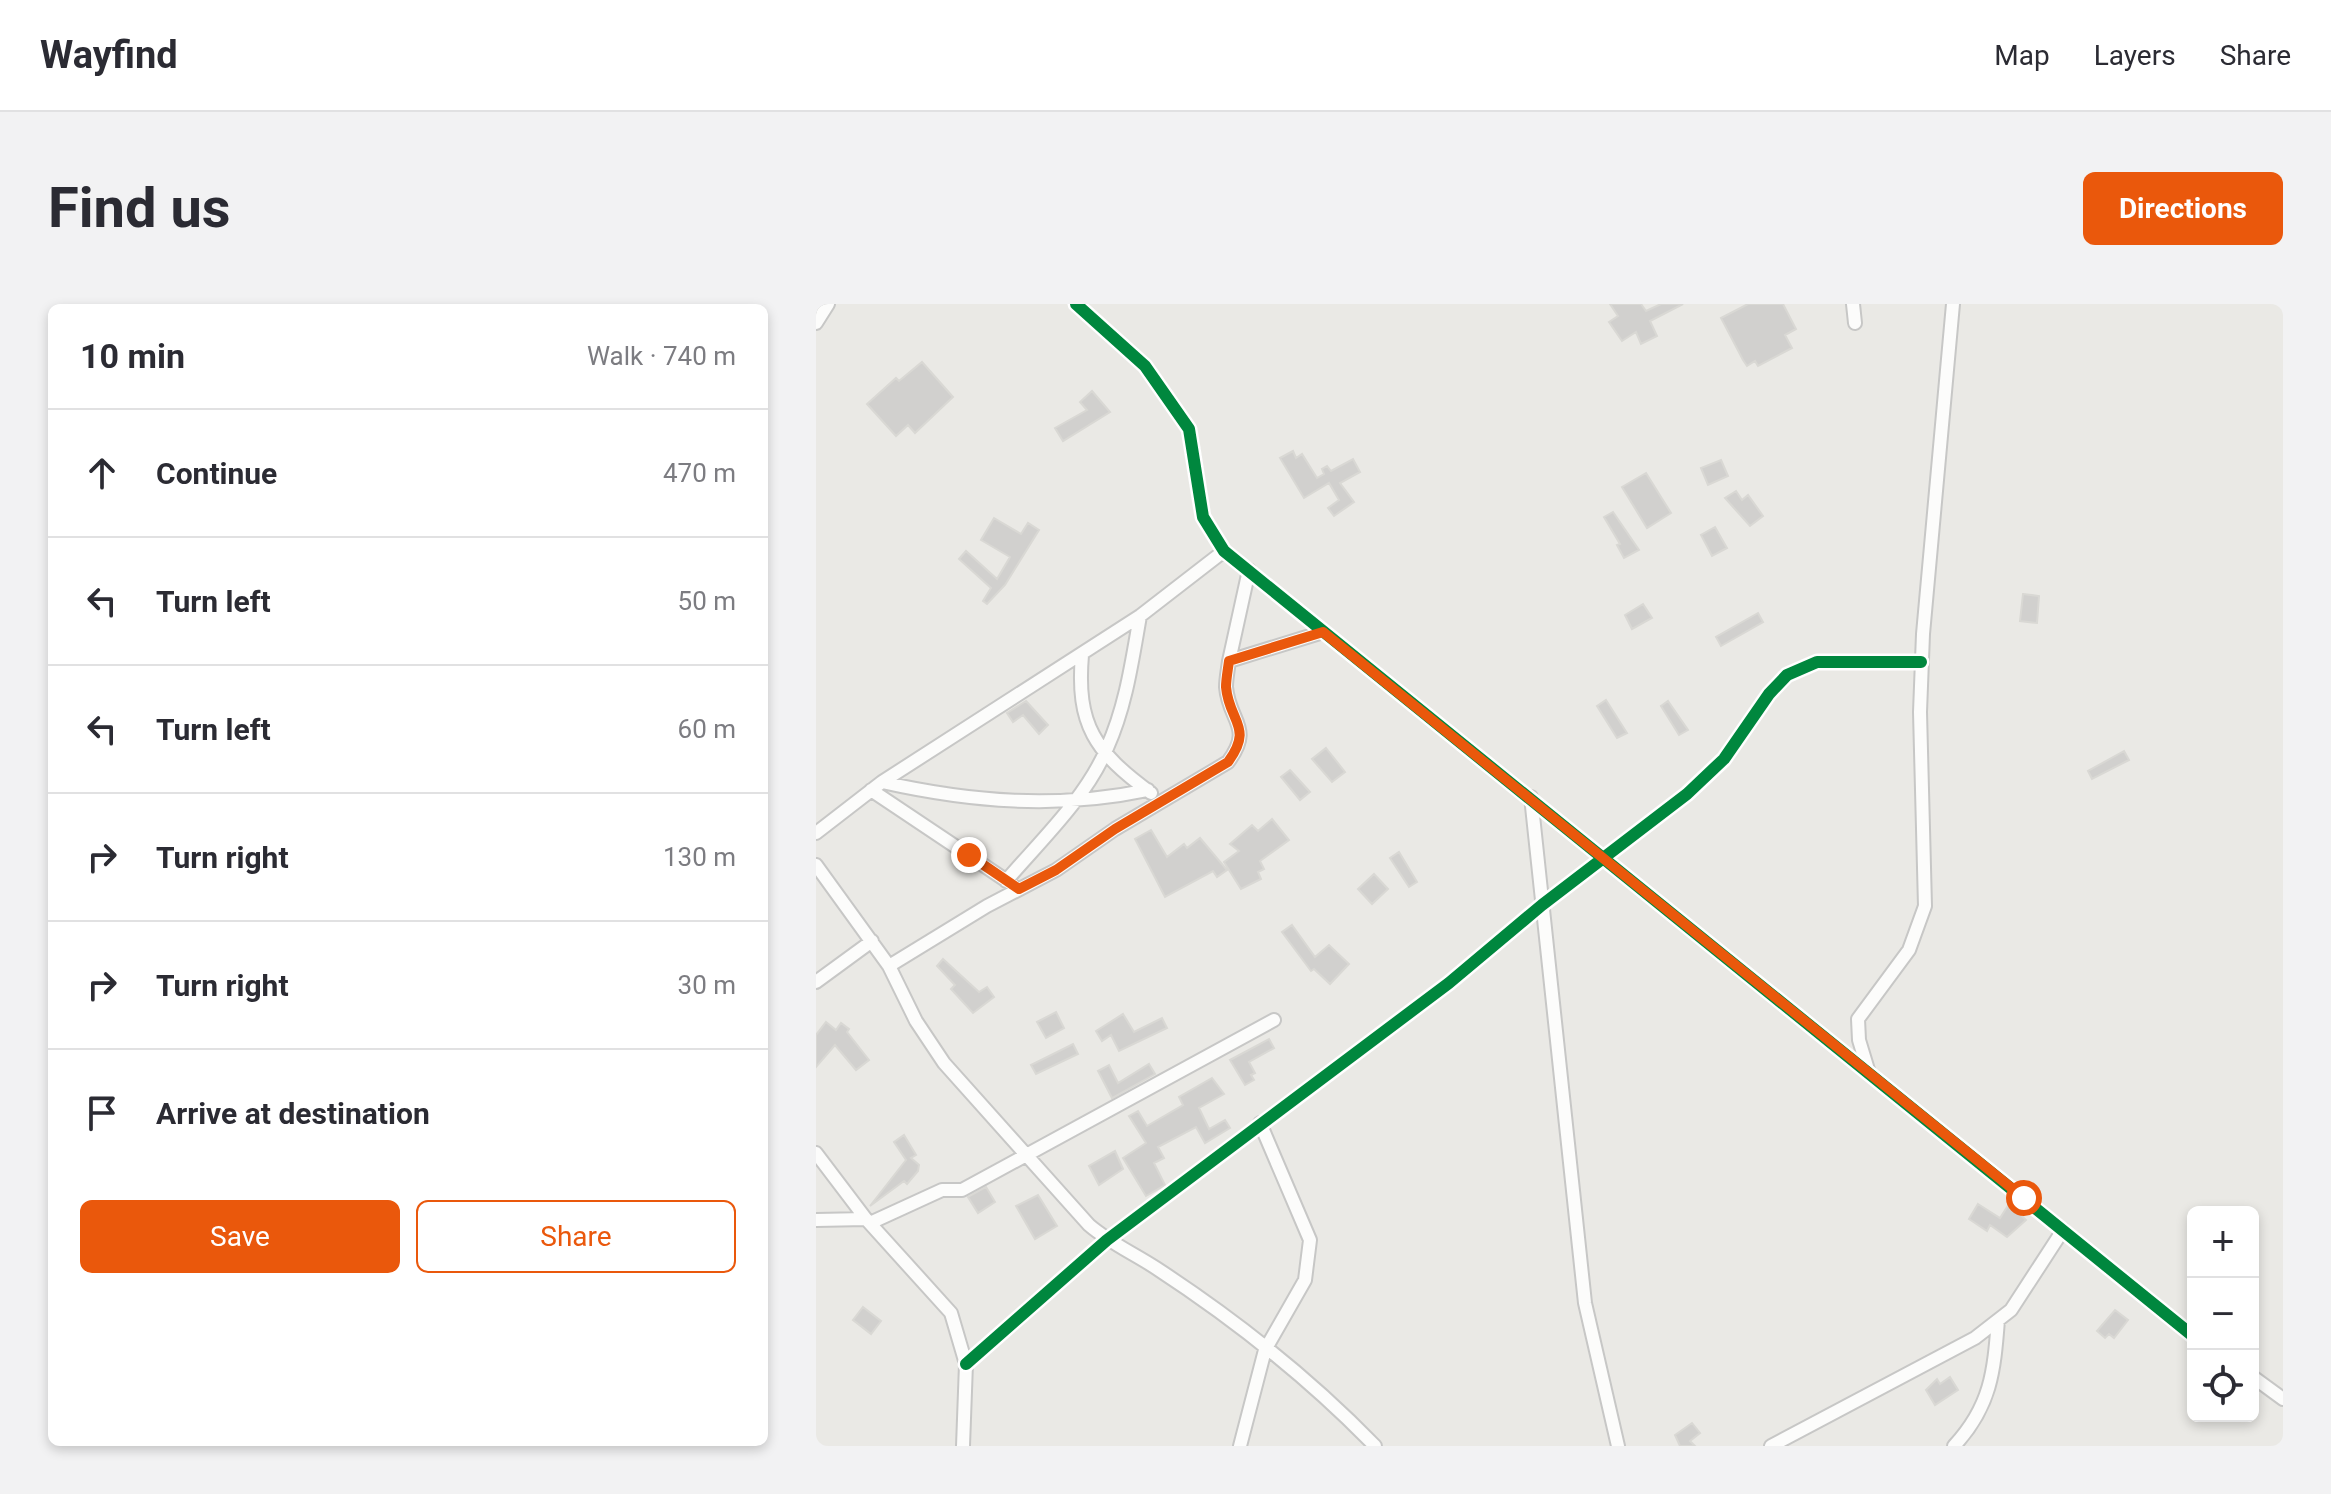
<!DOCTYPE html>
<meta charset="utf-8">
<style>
body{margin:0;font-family:Roboto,sans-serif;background:#f2f2f3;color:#2b2b33}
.controls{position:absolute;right:24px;bottom:24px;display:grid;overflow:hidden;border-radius:12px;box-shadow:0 4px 12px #0003}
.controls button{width:72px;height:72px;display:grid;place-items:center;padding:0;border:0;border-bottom:2px solid #e1e1e2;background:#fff;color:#2b2b33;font:40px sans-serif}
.stop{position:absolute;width:24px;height:24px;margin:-18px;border:6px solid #ea580c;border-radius:50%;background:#fff}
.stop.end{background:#ea580c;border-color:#fff;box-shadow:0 2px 8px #0008}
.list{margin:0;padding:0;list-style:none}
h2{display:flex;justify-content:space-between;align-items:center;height:104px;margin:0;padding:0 32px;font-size:34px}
h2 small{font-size:26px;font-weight:400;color:#7c7c81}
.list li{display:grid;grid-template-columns:52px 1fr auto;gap:24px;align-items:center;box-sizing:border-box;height:128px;padding:0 32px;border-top:2px solid #e1e1e2}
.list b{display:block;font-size:30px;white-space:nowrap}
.list em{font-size:26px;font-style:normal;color:#7c7c81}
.actions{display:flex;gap:16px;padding:24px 32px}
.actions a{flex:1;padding:18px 0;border:2px solid #ea580c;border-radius:12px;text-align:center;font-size:28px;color:#ea580c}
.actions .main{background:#ea580c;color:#fff}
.icon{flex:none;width:44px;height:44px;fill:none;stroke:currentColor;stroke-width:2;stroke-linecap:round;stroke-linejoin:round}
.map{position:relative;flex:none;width:1467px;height:1142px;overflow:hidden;border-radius:12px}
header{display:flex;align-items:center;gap:48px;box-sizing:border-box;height:112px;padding:0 40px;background:#fff;border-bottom:2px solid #e1e1e2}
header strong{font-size:38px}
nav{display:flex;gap:44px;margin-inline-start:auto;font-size:28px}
.intro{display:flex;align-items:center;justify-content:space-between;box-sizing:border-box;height:192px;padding:0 48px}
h1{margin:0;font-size:56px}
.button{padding:20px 36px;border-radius:12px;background:#ea580c;color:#fff;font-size:28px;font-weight:700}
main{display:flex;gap:48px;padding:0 48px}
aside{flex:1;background:#fff;border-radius:12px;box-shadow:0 4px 12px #0003}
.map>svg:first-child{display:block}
.building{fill:#d1d0ce;stroke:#d9d8d4;stroke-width:2}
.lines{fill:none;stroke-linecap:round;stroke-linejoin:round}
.minor-casing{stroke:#c7c7c6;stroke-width:16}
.minor{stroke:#fcfcfb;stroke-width:12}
.cycleway-casing{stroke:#fff;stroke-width:17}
.cycleway{stroke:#00873e;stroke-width:12}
.route{stroke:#ea580c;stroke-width:10}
</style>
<header>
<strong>Wayfind</strong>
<nav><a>Map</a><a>Layers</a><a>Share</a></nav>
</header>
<div class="intro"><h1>Find us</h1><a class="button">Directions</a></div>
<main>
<aside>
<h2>10 min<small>Walk · 740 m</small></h2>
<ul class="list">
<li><svg class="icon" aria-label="ahead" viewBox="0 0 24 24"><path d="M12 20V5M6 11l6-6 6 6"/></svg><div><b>Continue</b></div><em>470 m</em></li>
<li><svg class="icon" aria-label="left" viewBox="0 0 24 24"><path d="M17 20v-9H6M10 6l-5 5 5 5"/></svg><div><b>Turn left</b></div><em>50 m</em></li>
<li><svg class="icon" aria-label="left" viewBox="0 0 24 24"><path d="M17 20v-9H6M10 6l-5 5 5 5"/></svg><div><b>Turn left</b></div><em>60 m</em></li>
<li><svg class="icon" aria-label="right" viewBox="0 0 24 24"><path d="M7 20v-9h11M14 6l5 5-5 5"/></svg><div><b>Turn right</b></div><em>130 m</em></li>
<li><svg class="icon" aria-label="right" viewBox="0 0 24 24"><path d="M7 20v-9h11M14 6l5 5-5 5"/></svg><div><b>Turn right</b></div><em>30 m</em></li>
<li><svg class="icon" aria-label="arrive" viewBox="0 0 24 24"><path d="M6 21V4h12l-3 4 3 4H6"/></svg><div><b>Arrive at destination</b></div></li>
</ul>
<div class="actions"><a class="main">Save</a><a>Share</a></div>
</aside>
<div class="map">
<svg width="1467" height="1142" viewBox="0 0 1467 1142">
<rect width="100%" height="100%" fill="#eae9e5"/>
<!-- building -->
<path class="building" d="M794 0H825L830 7 845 0H867L834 17 841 32 825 40 820 28 806 37 793 18 802 12Z
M932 0H967L980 25 969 31 976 44 942 62 939 57 931 62 927 56 905 14Z
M106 58 137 93 99 129 92 121 80 132 51 100 80 74 83 77Z
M276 87 294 108 247 137 239 124 271 106 264 98Z
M477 147 480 154 486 150 501 174 508 170 506 165 511 162 515 167 537 155 544 168 524 179 538 198 518 212 512 204 523 196 513 179 488 194 464 154Z
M905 156 912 172 892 181 885 164Z
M830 169 855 209 831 224 806 183Z
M920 187 926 196 932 191 947 212 934 222 909 194Z
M797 208 823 246 808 254 801 241 804 240 788 213Z
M178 214 205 230 212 219 223 226 189 281 171 300 167 297 175 284 143 255 150 247 181 275 194 253 165 236Z
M899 223 911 244 896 252 885 231Z
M1207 290 1223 292 1221 319 1204 317Z
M827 300 836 314 816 325 809 311Z
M942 309 947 318 905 342 900 333Z
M790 396 811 429 801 434 781 402Z
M210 397 232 421 223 430 207 411 197 418 191 409Z
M852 397 872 426 863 431 845 402Z
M510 444 529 468 516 478 496 455Z
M1308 447 1313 456 1276 475 1272 467Z
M474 466 494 488 484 496 465 473Z
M456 515 473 536 444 557 448 565 442 568 445 575 425 585 408 558 423 547 414 540 436 521 442 527Z
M335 526 351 553 368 540 371 544 384 534 411 566 401 573 397 567 349 593 319 535Z
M583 548 601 578 593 583 574 554Z
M558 570 572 585 556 600 542 585Z
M476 621 499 653 513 641 533 660 514 680 498 665 495 667 466 628Z
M127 655 163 688 171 683 178 693 157 709 135 685 139 681 121 662Z
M240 708 248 724 230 734 221 718Z
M307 710 318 728 346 714 351 724 303 747 295 731 286 737 280 727Z
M10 718 20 726 25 719 33 725 31 728 53 756 40 766 19 741 0 763V731Z
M453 735 458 744 433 758 439 769 435 771 438 776 429 781 414 756Z
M257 740 262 750 220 770 215 761Z
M333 760 339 770 296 794 282 767 293 761 302 779Z
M396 774 408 790 383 804 393 825 409 816 414 824 389 839 380 823 342 843 348 854 338 859 349 881 330 892 307 854 330 839 313 812 322 807 331 822 367 801 363 793Z
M88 831 100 851 95 854 103 861 102 867 91 880 88 877 54 902 90 856 78 838Z
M299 847 307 865 283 881 273 862Z
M170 883 179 898 162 909 152 893Z
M222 891 241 922 219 935 200 902Z
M1162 900 1184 914 1193 900 1210 916 1191 933 1174 921 1171 927 1153 915Z
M47 1003 65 1017 55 1030 37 1016Z
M1299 1006 1312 1016 1298 1034 1293 1030 1289 1034 1281 1027Z
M1134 1073 1142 1086 1119 1101 1110 1086 1121 1075 1124 1080Z
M876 1119 884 1129 874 1137 879 1142H864L859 1131Z"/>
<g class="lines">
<!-- minor casing -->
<g class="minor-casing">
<path id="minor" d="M260 0 329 62 373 125 387 213 408 247 1377 1032
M1037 0 1039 19
M0 19 12 0
M266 351C260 421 279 448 335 489
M413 357 433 266
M66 478C155 498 242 505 332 486
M55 486 197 581
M715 493 769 999 802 1142
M0 529 66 478 324 312 408 247
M0 561 73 662 100 717 128 759 273 921C294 939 317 949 340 964 418 1015 494 1075 559 1142
M190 577C225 536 270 494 291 444 310 402 316 357 324 312
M73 662 171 602 240 566 299 525 412 458C438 423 413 418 410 383 410 375 412 365 413 357L507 328
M0 678 56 637
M1053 769 1043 736 1042 715 1093 646 1109 602 1104 408 1107 330 1137 0
M0 849 50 915 135 1009 150 1060 147 1142
M0 916 50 915
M54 919 126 886H146L458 716
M150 1060 291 936 633 679 726 601 871 490 908 455 953 390 971 371 1001 358H1105
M1437 1073 1467 1095
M424 1142 449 1046 489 976 494 936 444 819
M955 1142 1159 1034 1195 1006 1247 926
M1138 1142C1175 1102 1178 1068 1182 1016"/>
</g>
<!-- minor -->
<use href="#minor" class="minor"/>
<!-- cycleway casing -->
<g class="cycleway-casing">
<path id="cycleway" d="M260 0 329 62 373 125 387 213 408 247 1377 1032
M150 1060 291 936 633 679 726 601 871 490 908 455 953 390 971 371 1001 358H1105"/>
</g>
<!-- cycleway -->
<use href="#cycleway" class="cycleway"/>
</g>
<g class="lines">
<!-- route -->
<path class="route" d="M153 551 203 585 240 566 299 525 412 458C438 423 413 418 410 383 410 375 412 365 413 357L507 328 1208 894"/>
</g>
</svg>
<div class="controls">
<button>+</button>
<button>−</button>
<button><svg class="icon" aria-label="locate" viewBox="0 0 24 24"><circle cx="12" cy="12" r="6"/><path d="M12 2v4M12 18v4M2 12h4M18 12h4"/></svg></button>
</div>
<div class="stop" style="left:1208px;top:894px"></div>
<div class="stop end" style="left:153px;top:551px"></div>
</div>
</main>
